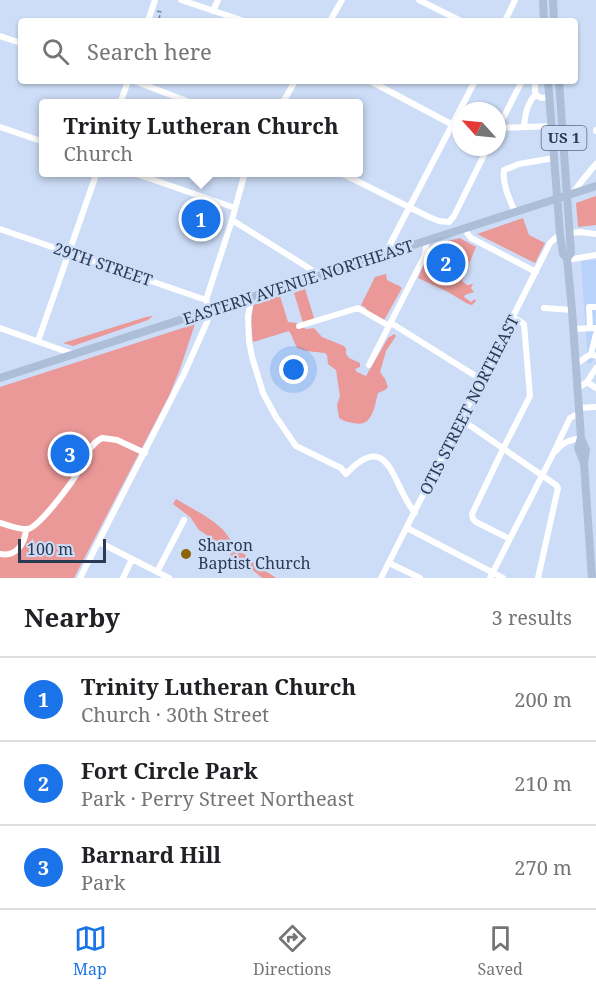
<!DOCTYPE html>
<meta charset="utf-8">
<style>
body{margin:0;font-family:"Noto Serif",serif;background:#f2f2f2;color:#202124}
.compass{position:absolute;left:452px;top:102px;width:54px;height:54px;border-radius:50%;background:#fff;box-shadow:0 2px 4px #0004;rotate:297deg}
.scale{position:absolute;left:18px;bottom:15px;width:88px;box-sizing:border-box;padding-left:6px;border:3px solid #2a3a53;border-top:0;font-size:16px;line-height:21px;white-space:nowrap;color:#2a3a53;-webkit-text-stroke:4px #cdddf7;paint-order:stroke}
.you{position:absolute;left:294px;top:370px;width:21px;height:21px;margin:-15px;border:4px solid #fff;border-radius:50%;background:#1a73e8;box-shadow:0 0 0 9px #1a73e833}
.badge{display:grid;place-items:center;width:39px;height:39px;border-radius:50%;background:#1a73e8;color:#fff;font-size:20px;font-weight:700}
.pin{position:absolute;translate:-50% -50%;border:3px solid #fff;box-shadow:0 2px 6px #0006}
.popup{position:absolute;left:39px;top:99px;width:324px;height:78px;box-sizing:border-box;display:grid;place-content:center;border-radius:6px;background:#fff;filter:drop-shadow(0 2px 4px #0005);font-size:20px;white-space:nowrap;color:#757577}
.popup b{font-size:22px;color:#202124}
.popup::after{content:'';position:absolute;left:50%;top:100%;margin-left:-12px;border:12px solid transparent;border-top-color:#fff}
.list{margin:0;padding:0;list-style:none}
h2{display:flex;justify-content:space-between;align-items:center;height:78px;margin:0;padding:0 24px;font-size:26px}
h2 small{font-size:20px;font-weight:400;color:#757577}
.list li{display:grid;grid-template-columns:39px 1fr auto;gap:18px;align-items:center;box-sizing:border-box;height:84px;padding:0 24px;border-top:2px solid #e0e0e0}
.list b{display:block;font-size:22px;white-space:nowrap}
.list p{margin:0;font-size:20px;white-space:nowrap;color:#757577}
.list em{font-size:20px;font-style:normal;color:#757577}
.icon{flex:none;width:33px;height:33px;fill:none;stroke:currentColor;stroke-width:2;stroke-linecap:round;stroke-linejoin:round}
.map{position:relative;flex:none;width:596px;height:578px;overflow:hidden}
.search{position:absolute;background:#fff;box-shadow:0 2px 4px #0004;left:18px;right:18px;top:18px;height:66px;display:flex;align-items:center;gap:15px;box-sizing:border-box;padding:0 21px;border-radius:6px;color:#757577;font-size:22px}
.sheet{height:330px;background:#fff}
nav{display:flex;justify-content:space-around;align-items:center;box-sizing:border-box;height:84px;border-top:2px solid #e0e0e0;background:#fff;font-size:16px;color:#757577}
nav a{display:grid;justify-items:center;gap:3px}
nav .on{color:#1a73e8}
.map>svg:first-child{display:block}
.built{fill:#b8d2fc}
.green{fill:#ea9898}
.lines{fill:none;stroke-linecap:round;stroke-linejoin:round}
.path{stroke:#74849e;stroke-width:1.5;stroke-dasharray:4.5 3;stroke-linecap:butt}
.minor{stroke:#fff;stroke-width:6}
.major{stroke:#acbed8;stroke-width:8}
.poi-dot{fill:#8d6408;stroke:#cdddf7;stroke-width:2}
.labels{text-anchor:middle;stroke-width:5;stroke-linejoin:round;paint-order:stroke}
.shield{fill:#cdddf7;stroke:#5b6b84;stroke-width:1.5}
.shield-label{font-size:15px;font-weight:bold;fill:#2a3a53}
.street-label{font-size:16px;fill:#2a3a53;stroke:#cdddf7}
.poi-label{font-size:16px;fill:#2a3a53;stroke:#cdddf7;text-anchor:start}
</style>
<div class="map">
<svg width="596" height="578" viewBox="0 0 596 578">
<rect width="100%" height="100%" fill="#cdddf7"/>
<!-- built -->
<path class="built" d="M596 260V357L590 364H588L581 261Z"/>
<!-- green -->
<path class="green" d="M596 196V225L578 227 576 203Z
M523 218 529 235 545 243 535 263 477 234Z
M460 238 476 247 462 281 467 285 473 284 471 288 474 292 465 295 464 297 471 302 475 299 476 301 472 305 468 304 448 292 418 278 432 245Z
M386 274 387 280 397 285H398L402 288 383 322 365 311 366 308 361 305 375 277Z
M305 289 315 321 304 326 294 293Z
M280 296 288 322 297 323 306 329 314 328 322 337 344 346 346 349V354L349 358 360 363V367L355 369 357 372 366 376 388 338 394 334 396 336 386 351 380 372 385 379 388 387 385 390 378 393C374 407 373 428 353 423 347 422 344 421 339 418L337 405 340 396 336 370 328 364 327 355 325 353 306 351 297 348C294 342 293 337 289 331L253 342 251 324 253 305Z
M153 316 148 320 73 346 63 343 146 317Z
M195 324 180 369 169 396 74 578H0V387Z
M176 499C192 509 221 522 229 538L251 561 276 578H262L254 571 234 562 228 549 199 530 190 517 173 504Z"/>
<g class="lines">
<!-- path -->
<path class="path" d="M157 11 161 12 159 18 165 20 164 21"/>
<!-- minor -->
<path class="minor" d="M181 0 244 21
M419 0 461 21
M213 11 218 0
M148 21 155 0
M330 21 342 0
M505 21 515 0
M0 36 21 43
M134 81 195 104
M370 81 453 125
M535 81V92L537 96 542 98 549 97
M120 104 128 81
M282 104 295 81
M0 127 44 142
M524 127C525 115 527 103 536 94
M498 128 552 126
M497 130 522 81
M596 130V131
M131 172 235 208
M339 172 429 217 439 221 449 222 454 216 488 147
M573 193 581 182 596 164
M515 212C510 200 502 184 504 170L519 164 554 158
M232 220 320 275
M0 229 206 300
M464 229 471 238 536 272
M570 233 580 232 596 234
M385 254 475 81
M567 260 596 255
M252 297 248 316 249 341 252 357 263 393 276 417 296 446 341 468 346 474C390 427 392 486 415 513
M544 308 572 310
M391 323 482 380
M299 326 358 308 389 326
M0 328 73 354
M590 328 589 307H596
M573 329 596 328
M38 341 97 172
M591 354 596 334
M576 364 591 354 596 356
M369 365 425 255 427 240
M587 382 596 388
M577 389 587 382 596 368
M579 408 596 407
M462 420 556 485 558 488 538 578
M556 451C563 442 570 440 581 438
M0 523C8 525 20 530 28 529 40 526 71 484 78 472 86 459 88 445 102 438L117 440 145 453
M407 528 503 578
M510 539 476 522 473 519 472 514 503 449 530 396 524 324 513 317
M99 542 169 578
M0 554C16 557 25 544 26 529
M389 563 420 578
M157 572 184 520
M80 578 184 374 207 322 210 310 206 300 232 220 245 172
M123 578 132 559
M381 578 550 243 560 234
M490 578 552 456 570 418 579 413"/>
<!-- major -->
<path class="major" d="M543 0 544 21
M553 0 554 21
M548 81 560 234 563 254 567 258 572 310 581 438 578 448 584 463
M559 81 571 253 567 258
M0 378 596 186
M581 438 586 450 584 463 592 578"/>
</g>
<!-- markers -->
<circle class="poi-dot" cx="186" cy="554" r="6"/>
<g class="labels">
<!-- shield labels -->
<rect class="shield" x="541.5" y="126" width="45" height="24" rx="4.5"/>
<g class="shield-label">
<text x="564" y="143">US 1</text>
</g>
<!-- street labels -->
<g class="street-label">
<text transform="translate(103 264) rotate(19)" y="6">29TH STREET</text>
<text transform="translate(298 282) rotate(-18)" y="6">EASTERN AVENUE NORTHEAST</text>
<text transform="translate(469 405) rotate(-63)" y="6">OTIS STREET NORTHEAST</text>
</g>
<!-- poi labels -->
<g class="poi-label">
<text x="198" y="551">Sharon<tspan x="198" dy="18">Baptist Church</tspan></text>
</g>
</g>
</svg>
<svg class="compass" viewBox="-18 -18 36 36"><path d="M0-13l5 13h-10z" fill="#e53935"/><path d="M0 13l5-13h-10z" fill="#757577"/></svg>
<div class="scale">100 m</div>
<div class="you"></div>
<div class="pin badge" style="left:201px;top:219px">1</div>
<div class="popup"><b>Trinity Lutheran Church</b>Church</div>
<div class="pin badge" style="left:446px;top:263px">2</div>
<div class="pin badge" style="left:70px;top:454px">3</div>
<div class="search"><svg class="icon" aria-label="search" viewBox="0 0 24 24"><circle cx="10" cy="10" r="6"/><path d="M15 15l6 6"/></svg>Search here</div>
</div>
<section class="sheet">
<h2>Nearby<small>3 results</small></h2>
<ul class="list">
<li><span class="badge">1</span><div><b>Trinity Lutheran Church</b><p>Church · 30th Street</p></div><em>200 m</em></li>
<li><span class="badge">2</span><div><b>Fort Circle Park</b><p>Park · Perry Street Northeast</p></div><em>210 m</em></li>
<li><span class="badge">3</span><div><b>Barnard Hill</b><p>Park</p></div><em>270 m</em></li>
</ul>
</section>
<nav>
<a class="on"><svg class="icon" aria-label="map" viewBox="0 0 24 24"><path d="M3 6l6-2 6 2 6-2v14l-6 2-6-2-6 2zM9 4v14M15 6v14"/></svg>Map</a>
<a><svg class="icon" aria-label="directions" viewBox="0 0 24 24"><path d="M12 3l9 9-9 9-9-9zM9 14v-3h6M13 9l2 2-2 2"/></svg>Directions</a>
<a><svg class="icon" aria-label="saved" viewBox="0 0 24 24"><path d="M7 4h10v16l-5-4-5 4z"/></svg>Saved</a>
</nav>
